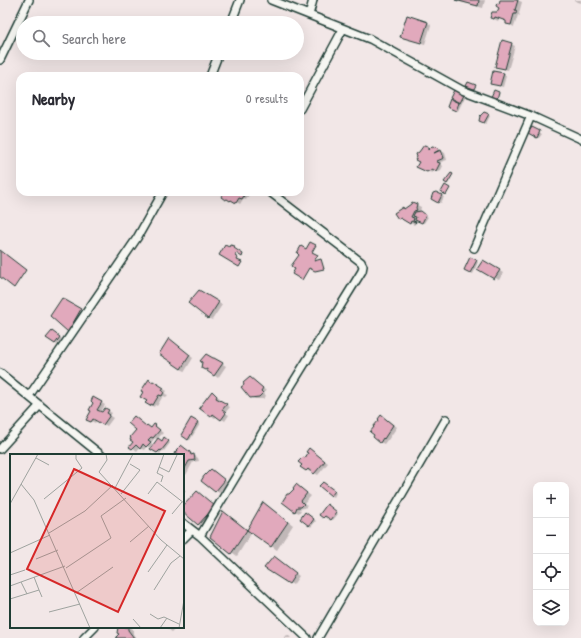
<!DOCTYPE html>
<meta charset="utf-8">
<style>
body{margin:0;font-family:"Patrick Hand",sans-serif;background:#f7f7f7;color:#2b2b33}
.controls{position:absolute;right:12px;bottom:12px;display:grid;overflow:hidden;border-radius:8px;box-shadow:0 4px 16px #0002}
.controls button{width:36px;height:36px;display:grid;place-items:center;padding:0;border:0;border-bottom:1px solid #e1e1e2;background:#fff;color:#2b2b33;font:20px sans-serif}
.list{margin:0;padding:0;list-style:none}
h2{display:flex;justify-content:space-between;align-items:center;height:52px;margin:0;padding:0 16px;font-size:17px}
h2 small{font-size:13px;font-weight:400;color:#7c7c81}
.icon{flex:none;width:22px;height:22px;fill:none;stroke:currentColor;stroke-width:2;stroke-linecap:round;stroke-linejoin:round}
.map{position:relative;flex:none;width:581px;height:638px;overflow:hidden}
.search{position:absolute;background:#fff;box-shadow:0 4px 16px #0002;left:16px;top:16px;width:288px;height:44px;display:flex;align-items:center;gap:10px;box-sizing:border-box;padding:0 14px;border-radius:22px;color:#7c7c81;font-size:15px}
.panel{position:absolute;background:#fff;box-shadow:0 4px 16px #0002;left:16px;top:72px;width:288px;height:124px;border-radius:12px}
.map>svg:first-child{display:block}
.shadow{fill:#0003;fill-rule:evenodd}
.building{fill:#e1a9bc;stroke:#1f3d34}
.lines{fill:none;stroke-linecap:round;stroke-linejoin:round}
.minor-casing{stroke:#1f3d34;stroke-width:10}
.minor{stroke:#f6f6f2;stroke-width:7}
.inset-road{fill:none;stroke:#9ea39f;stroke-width:1}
.view{fill:#d62828;fill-opacity:0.15;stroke:#d62828;stroke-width:2}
.inset-edge{fill:none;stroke:#1f3d34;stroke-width:2}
</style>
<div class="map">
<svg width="581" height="638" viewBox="0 0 581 638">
<rect width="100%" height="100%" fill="#f2e7e7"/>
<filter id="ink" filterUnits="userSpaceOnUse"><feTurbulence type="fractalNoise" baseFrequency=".025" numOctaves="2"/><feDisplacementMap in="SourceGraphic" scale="8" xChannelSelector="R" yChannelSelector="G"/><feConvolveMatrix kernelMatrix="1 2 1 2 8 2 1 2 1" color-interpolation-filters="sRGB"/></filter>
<g filter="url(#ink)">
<!-- shadow -->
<path class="shadow" d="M453 0H485L483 8Z
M501 0H517L522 2 519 13 520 16 518 15 514 27 507 23V21L499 19 498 21 492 18 497 13Z
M574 0H581V3L577 2Z
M427 22 431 25 425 44 405 38Z
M511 44 515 46 508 70 500 68 497 66Z
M504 74 506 76 503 87 493 84Z
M454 92 465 97 458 111 450 108 451 100 458 102Z
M484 113 490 116 486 124 480 121Z
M532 128 542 134 539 138 530 133Z
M425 146 431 148 435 147 445 153 447 160 441 162V164L443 166 440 172 436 170 432 173 421 169Z
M451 174 453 175 448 184 446 182Z
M225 192H248L250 193 246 200 243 199 240 204 235 201 231 200 230 201 222 196Z
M436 193 444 197 441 203 432 199Z
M413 203 421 207 420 212 428 217 424 223 418 221 414 225 404 219 402 220 398 218 403 208 404 209Z
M471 258 478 262 473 274 465 270Z
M483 261 503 273 499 280 479 269Z
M199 291 222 305 212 320 208 318Z
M62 300 84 312 72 333 68 331Z
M54 333 62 339 57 345 55 343Z
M169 339 193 358 185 371 181 369Z
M214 359 226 366 218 378 203 367Z
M150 380 167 391 165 394 168 395 166 397 163 396 157 406 155 405 154 407 147 403Z
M254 380 266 391 264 393 266 396 263 399H255L251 397Z
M215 395 220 398 219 401 230 407 225 413 229 415 225 421 217 416 215 418 211 416Z
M93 398 105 405 100 413 103 414 105 409 112 413 110 416 113 418 107 426 97 420 95 423 87 419 92 411 94 402Z
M135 417 146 426 151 429 157 428 163 433 157 439 162 442 165 439 170 443 164 451H162L160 454 147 446 144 450 139 448 137 451 131 446 135 442 138 430ZM155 438 158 440 154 445 151 443Z
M385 418 397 427 388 440H387L384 444 380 442Z
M191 419 200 424 190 440 182 435Z
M185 448 198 458 199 461 193 462 186 475 183 473V455L175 454Z
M313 452 328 463 318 475 311 471 310 472 306 470 305 459Z
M211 470 228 483 219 493 203 480Z
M325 484 336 493 334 497 331 495Z
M183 488 186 491 183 494Z
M300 488 311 496 304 504 307 506 305 508 298 509 301 510 299 513 295 511Z
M264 503 293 525 277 550 252 532 237 556 211 536 223 512 248 530Z
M329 507 338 514 333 520 327 516 326 518 324 517Z
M183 508 218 509 202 527 183 511Z
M308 514 316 521 311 527 309 525Z
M277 560 299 576 293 585 266 568Z
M119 627H130L133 629V634L136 638H119L121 634Z
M165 627H177L172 632Z
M287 635 289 636 291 638H284Z"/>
<!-- building -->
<path class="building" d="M455 0H479L478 6Z
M500 0H518L515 10 517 11 516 14H514L511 25 506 24V21L495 17 494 19 490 18 492 12H497L499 8 496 6 497 3 499 4Z
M407 15 428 22 421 43 400 37Z
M502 40 512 43 505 69 495 67Z
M493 71 504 73 500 86 490 84Z
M468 82 476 85 474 89 466 86Z
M454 90 464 95 460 103 450 98Z
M494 90 499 92 497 99 491 97Z
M450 99 459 103 456 111 447 107Z
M484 112 489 114 484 123 479 121 480 116Z
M532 127 540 131 537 138 528 133Z
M424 145 428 146V150L432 146 437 147 439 150 434 153 441 150 444 158 437 161V162L440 163 436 171 432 169 427 172 416 167 419 162 415 160 417 157 416 154 419 152Z
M451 173 453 174 447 184 444 182Z
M445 185 450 188 446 195 441 192Z
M224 192H246L242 199 239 198 236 203 231 200 230 201 227 199 225 200 221 197Z
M436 192 442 195 438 203 431 199 433 193Z
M412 202 417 204 416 208 417 210 414 211 411 217 414 218 413 221 416 222 415 223 411 221 410 224 400 218 398 219 394 213 403 207 404 209 411 204Z
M421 211 426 215 422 223 415 220 416 217 413 216 415 212Z
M310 242 316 245 312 252 318 255 314 261 321 259 324 269 315 271 309 268 302 280 292 274 295 269 291 266 299 255 297 253 301 246 306 249Z
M225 245 229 247 230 245 235 246 234 248 243 254 242 257 236 253 235 256 238 258 237 260 242 262 239 267 219 255Z
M0 250 26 270 14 288 0 277Z
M470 257 477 260 470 273 464 270Z
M483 260 500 270 494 279 477 269Z
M199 290 219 302 208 319 188 303Z
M62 298 81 309 68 332 50 316Z
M52 331 60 337 55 344 46 338Z
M169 338 190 355 181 369 159 354Z
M206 354 213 358H214L223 363 214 376 207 371V369L205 370 201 368 202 362 200 361Z
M250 377 263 388 261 391 263 393 259 397 250 398 241 387 244 385 243 383Z
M149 379 151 382 153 381 164 388 162 391 164 392 162 396 159 395 153 405 151 404 150 406 145 403 147 401 140 397 143 392 141 391Z
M212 391 217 396 216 398 227 404 222 410 226 413 221 420 213 414 211 417 199 408Z
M93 397 102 402 97 410 102 412 105 408 109 410 107 413 110 415 103 425 93 419 91 422 86 420 91 411 89 410 93 403 91 401Z
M381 415 393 425 384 439 383 438 380 443 373 437 374 435 370 432 374 427H373L379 420 378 419Z
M134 416 146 426 147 425 151 428 154 424 156 425 155 426 160 430 153 438 151 437 148 440 151 442 146 447 143 444 140 449 136 445 132 449 129 447 133 442 130 440 131 438 130 437 136 430 128 423Z
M191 418 198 422 188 440 181 435Z
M164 437 169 441 161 451 160 450 157 453 150 449 158 438 162 441Z
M181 445 190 452 191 455 194 454 195 460 189 461 183 472V455L174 454 175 452 176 453 177 451 176 450Z
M309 448 325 461 314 474 308 469 306 471 300 467 302 465 298 462 303 457 305 458 308 453 306 452Z
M211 469 225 480 215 492 201 481 204 476Z
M323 482 335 491 331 496 319 486Z
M296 484 307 493 301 501 304 504 301 507H297L295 512 282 502 287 494H289L294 489 293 488Z
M197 491 215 506 198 525 183 512V506Z
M263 502 288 522 271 547 247 530Z
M327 504 337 512 331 520 325 516 323 518 319 515Z
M223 511 247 530 231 554 210 537Z
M305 512 314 519 309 526 300 519Z
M274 556 296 573 289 584 264 568Z
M118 627H128V630L134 638H117L116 637 119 634 117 633Z"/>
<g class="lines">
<!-- minor casing -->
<g class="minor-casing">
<path id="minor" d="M271 0 370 39 462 90 531 116 581 139
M309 15 313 0
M231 23 240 0
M0 60 29 0
M210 76 219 53
M300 109 343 29
M474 248 531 116
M0 373 101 455
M29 396 137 238 163 192
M0 449 40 405
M183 523 200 536 307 638
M200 536 270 420 362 271 363 266 361 262 270 192
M183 539 192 530
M84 638 95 627
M318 638 446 419"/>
</g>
<!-- minor -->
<use href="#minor" class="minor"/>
</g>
</g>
<!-- overview -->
<g transform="translate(10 454)">
<rect width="174" height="174" fill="#f2e7e7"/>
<path class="inset-road" d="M96 0 97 6 89 18 151 86 174 105M26 4 39 11M149 13 159 18 167 1M151 28 153 22 147 19 154 0M11 30 24 46 80 174M105 34 123 0M111 40 130 16 120 10M138 40 147 28 174 49M34 45 72 14 66 5V0M0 50 28 0M162 60 172 48M39 79 75 57 103 31M120 88 139 72M0 99 40 81M26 105 48 96M56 114 101 84 91 62 116 44M138 118 157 91M0 121 15 116M24 123 29 136M11 128 17 140M0 132 55 112M144 136 161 109 170 102M66 139 103 113M0 145 29 136 32 143M39 158 70 150M140 160 148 165 154 163 169 170M123 165 131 174M150 174 157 164M169 174 174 146"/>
<path class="view" d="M64 15 155 57 108 158 17 115Z"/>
<rect width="174" height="174" class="inset-edge"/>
</g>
</svg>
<div class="controls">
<button>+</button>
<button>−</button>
<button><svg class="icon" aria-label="locate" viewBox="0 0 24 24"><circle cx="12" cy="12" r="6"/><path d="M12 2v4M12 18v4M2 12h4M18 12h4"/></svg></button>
<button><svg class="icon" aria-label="layers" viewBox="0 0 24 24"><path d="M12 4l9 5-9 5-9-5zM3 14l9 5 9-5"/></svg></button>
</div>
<div class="search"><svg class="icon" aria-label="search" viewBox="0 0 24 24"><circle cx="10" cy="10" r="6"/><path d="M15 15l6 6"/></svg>Search here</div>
<section class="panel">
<h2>Nearby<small>0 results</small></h2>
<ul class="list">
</ul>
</section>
</div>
